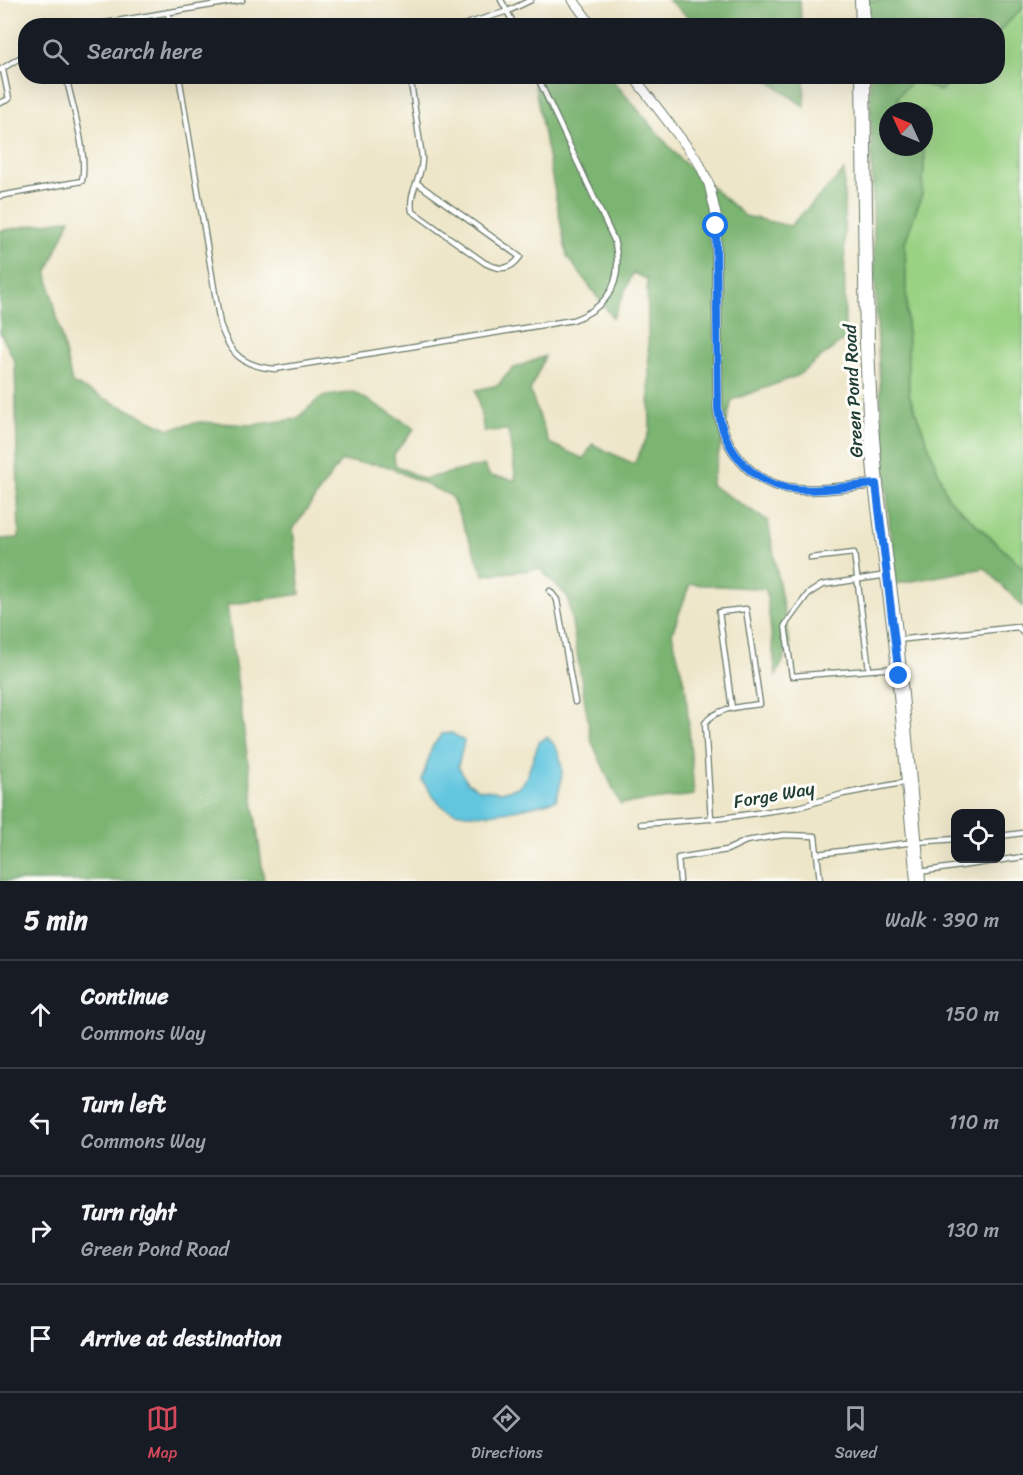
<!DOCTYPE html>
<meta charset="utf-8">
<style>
body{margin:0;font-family:Sriracha,sans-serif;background:#242831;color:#f1f3f6}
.controls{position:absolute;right:18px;bottom:18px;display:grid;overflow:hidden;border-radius:12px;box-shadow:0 6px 24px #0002}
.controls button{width:54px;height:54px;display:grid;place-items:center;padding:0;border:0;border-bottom:2px solid #363941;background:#171b24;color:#f1f3f6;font:30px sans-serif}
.compass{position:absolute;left:879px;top:102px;width:54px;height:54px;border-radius:50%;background:#171b24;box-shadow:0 6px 24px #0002;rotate:314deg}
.stop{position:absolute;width:18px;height:18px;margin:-14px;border:4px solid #1a73e8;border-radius:50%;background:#fff}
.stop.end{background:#1a73e8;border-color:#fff;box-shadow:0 2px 6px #0008}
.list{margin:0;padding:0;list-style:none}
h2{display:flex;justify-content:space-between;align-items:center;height:78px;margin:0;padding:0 24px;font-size:26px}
h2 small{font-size:20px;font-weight:400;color:#9ea1a6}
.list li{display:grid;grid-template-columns:39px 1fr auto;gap:18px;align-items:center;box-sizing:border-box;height:108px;padding:0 24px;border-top:2px solid #363941}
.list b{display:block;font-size:22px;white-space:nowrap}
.list p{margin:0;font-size:20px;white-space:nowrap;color:#9ea1a6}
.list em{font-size:20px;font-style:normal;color:#9ea1a6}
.icon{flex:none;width:33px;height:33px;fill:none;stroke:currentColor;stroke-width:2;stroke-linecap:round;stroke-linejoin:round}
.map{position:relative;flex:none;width:1023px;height:881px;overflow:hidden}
.search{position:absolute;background:#171b24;box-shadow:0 6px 24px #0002;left:18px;right:18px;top:18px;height:66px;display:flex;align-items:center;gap:15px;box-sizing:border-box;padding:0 21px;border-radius:24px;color:#9ea1a6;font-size:22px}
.sheet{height:510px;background:#171b24}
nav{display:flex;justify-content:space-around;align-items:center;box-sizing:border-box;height:84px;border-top:2px solid #363941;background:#171b24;font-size:16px;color:#9ea1a6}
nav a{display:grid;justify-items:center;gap:3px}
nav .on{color:#d1495b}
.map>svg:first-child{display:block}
.green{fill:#9ad284;stroke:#5c885c;stroke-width:1.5}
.forest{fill:#7bb472;stroke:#4d7853;stroke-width:1.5}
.water{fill:#62c6df;stroke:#40828a;stroke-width:1.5}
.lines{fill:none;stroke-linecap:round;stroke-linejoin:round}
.lane-casing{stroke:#677868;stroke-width:7}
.street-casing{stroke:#677868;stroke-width:11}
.primary-casing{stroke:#677868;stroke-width:16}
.lane{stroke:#fff;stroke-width:4.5}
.street{stroke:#fff;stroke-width:9}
.primary{stroke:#fff;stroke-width:14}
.route{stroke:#1a73e8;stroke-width:8}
.labels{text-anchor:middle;stroke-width:6;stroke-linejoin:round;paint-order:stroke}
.street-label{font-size:18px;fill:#1f3d34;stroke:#fdfcf7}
</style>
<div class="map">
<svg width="1023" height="881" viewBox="0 0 1023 881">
<rect width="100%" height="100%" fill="#fdfcf7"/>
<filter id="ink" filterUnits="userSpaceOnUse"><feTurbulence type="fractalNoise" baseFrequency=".0167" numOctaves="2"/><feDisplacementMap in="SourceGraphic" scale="12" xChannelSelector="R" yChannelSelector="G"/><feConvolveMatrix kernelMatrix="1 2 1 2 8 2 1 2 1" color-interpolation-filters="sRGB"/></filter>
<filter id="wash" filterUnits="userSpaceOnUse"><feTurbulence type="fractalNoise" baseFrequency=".008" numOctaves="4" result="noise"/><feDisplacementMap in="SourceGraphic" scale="24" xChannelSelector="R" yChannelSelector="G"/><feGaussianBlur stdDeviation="1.35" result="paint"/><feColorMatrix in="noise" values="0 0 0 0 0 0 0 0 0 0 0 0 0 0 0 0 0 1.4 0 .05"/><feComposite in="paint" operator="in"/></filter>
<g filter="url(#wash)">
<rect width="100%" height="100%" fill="#eee6c9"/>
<!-- green -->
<path class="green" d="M1023 7V568L948 498 909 394 905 242 922 194 925 152 913 147H924V111H898V96L913 79 940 91 954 77 998 76V33Z"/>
<!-- forest -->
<path class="forest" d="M668 0H800L801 25H698Z
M868 0H1023V7L998 33V26L869 25Z
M533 77H610L680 159 745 216 790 226 844 171 845 339 797 376 732 400 711 485 768 521 790 645 776 676 766 589 690 584 672 633 686 691 694 795 620 804 591 740 568 597 540 569 484 575 451 496 384 465 341 461 293 529 300 594 227 605 264 881H0V539L19 538 15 362 0 332V231L70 219 47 273 72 383 169 429 200 422 252 425 296 419 321 397 354 392 415 428 394 454 395 465 423 479 484 465 490 476 516 480 508 430 484 431 476 390 498 385 512 369 545 356 530 391 549 443 584 459 592 444 634 464 650 431 647 279 633 273 613 318 567 256Z
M763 77H804L805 107Z
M870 77H954L940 91 913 80 898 96V111H888V147H913L925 152 922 194 905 242 909 394 948 498 1023 568V607L985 568 895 584C878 415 873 246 870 77Z"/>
<!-- water -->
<path class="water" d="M452 733 464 741 458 766 467 782 479 789 501 792 516 788 523 783 528 773 539 742 547 737C566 754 564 778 556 800 528 807 467 825 442 806 434 799 428 789 422 780L432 747 442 734Z"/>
</g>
<g filter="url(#ink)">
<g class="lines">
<!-- lane casing -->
<g class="lane-casing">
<path id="lane" d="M501 0 515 26
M168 12 170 26
M87 26 242 0
M460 26 508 11 531 0
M0 70 26 54
M179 76 220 324C230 355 243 366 275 369L573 320C611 306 624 279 614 240L537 76
M410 76 422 157C423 179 408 190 412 211L485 263C499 270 510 271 520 257L417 183
M0 103 9 99 3 70
M0 196 82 181C88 154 72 104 66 76
M811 558 854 553 869 670
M887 575 822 585 808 594 785 625 792 676 896 668
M550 591 557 600 575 702
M897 640 1018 627 1023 633
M711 819 705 723C717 707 741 707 760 704L746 609 719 612 732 709
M641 824 722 818 799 807 843 794 907 782
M1000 836 1023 833
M919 872 1023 857
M680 881 678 858 727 850 746 841 784 835 815 836 817 854
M820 881 817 854 915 842 956 839"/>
</g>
<!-- street casing -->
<g class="street-casing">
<path id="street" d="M573 0 592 26
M633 76 698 161 709 184 716 215 718 409C723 446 748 481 787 488 815 493 848 486 876 484"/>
</g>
<!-- primary casing -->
<g class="primary-casing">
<path id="primary" d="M862 0 863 26
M863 76 867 345 870 415 876 484 896 640 918 881"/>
</g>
<!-- lane -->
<use href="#lane" class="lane"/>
<!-- street -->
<use href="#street" class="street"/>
<!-- primary -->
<use href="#primary" class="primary"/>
</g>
</g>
<g class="lines" filter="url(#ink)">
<!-- route -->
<path class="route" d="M716 226 718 409C723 446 748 481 787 488 815 493 847 486 876 484L899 676"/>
</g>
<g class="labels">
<!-- street labels -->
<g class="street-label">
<text transform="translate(853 391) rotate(-93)" y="6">Green Pond Road</text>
<text transform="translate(774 795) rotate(-10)" y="6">Forge Way</text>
</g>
</g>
</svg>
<div class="controls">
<button><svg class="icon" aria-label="locate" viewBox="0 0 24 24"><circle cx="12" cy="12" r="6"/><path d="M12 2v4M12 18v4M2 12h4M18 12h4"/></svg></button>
</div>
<svg class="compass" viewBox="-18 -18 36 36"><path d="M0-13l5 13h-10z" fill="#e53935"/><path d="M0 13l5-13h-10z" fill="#9ea1a6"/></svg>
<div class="stop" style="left:716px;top:226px"></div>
<div class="stop end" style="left:899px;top:676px"></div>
<div class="search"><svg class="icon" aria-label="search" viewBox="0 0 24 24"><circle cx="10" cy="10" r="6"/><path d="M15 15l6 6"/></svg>Search here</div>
</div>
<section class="sheet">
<h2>5 min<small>Walk · 390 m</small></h2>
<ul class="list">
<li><svg class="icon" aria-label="ahead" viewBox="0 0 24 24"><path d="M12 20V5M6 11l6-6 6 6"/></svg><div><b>Continue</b><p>Commons Way</p></div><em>150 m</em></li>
<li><svg class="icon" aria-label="left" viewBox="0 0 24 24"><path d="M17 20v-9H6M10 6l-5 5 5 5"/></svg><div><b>Turn left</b><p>Commons Way</p></div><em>110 m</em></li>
<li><svg class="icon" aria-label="right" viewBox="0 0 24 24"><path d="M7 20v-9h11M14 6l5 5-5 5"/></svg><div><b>Turn right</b><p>Green Pond Road</p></div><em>130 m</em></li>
<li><svg class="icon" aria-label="arrive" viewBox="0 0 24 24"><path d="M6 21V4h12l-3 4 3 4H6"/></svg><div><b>Arrive at destination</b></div></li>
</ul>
</section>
<nav>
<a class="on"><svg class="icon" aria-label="map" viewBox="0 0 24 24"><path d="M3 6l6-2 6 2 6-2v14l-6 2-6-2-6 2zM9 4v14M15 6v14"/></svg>Map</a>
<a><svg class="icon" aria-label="directions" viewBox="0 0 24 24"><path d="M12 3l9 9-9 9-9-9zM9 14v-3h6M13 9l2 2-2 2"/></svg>Directions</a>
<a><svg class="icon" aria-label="saved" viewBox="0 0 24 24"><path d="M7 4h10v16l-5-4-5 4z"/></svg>Saved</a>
</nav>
